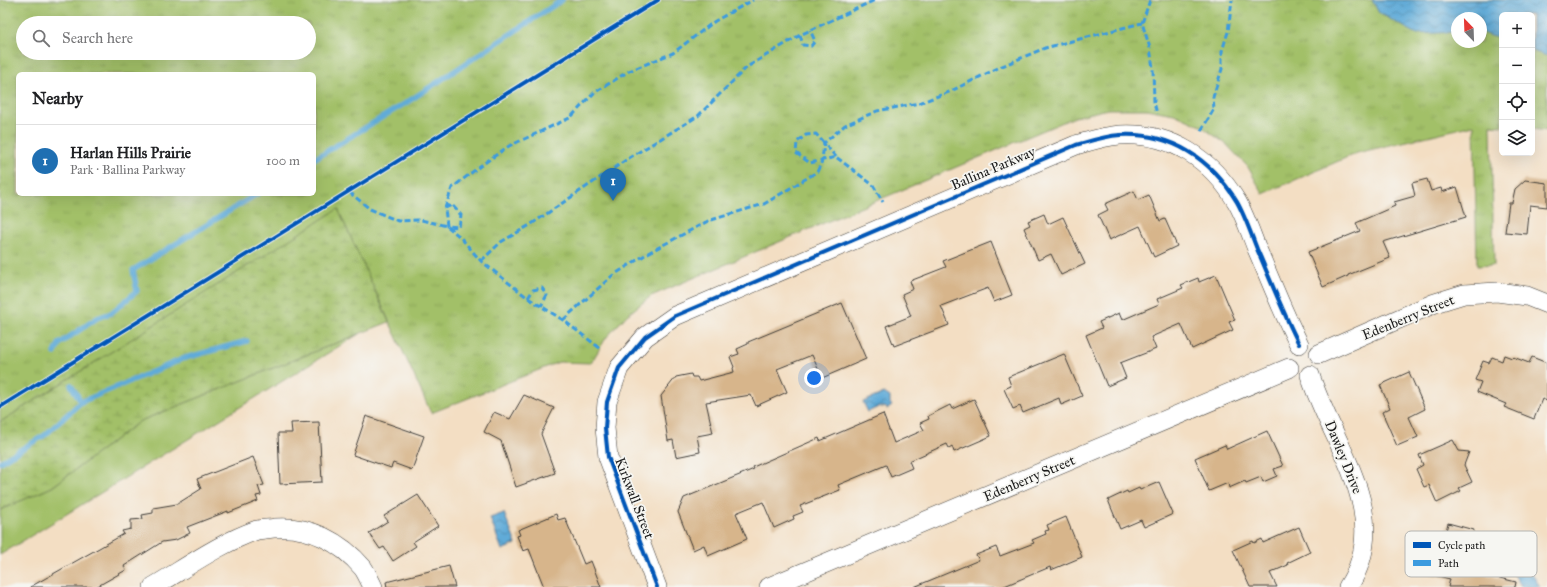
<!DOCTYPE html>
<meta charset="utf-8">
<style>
body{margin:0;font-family:"IM FELL Great Primer",serif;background:#f2f2f2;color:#202124}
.controls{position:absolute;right:12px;top:12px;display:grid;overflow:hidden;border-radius:6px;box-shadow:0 4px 16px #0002}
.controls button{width:36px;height:36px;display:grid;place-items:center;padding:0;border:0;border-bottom:1px solid #e0e0e0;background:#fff;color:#202124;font:20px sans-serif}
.compass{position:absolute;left:1451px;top:12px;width:36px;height:36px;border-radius:50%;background:#fff;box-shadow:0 4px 16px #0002;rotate:337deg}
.you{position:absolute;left:814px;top:378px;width:14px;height:14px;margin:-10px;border:3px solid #fff;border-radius:50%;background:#1a73e8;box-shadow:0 0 0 6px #1a73e833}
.badge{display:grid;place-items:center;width:26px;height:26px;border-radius:50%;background:#1f6fb2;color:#fff;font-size:13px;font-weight:700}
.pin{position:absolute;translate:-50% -33px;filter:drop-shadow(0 1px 2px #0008)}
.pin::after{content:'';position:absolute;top:21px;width:14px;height:12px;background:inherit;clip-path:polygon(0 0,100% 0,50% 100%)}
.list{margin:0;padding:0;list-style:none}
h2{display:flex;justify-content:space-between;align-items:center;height:52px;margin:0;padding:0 16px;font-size:17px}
h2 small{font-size:13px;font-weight:400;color:#757577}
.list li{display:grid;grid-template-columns:26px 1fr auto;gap:12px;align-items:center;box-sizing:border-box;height:72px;padding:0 16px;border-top:1px solid #e0e0e0}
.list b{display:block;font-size:15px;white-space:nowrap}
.list p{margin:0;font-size:13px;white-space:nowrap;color:#757577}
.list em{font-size:13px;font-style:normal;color:#757577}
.icon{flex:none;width:22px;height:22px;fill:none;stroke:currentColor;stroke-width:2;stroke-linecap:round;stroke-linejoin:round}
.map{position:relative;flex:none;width:1547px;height:587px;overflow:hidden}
.search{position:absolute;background:#fff;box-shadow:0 4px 16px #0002;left:16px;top:16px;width:300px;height:44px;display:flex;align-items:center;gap:10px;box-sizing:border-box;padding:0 14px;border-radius:22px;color:#757577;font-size:15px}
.panel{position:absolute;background:#fff;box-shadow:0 4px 16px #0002;left:16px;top:72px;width:300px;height:124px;border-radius:6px}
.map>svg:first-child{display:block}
.grass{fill:#a2c068;stroke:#5f6e42}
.wetland{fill:url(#wetland-marsh);stroke:#5f6e42}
.park{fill:url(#park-tufts);stroke:#5f6e42;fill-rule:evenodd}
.water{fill:url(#water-waves);stroke:#3e647a}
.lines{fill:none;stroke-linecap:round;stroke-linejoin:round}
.stream{stroke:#60abd8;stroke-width:5.5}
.building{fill:#d7b58b}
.minor-casing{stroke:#3c3935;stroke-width:20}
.minor{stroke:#fff;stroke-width:19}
.quiet{stroke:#3c9bdf;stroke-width:3;stroke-dasharray:6 3;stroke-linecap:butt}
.cycleway-casing{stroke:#f6f6f2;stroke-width:6}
.cycleway{stroke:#0057b8;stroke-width:4}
.labels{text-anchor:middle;stroke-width:3.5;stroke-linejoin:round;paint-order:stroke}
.street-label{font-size:14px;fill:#1c1c1c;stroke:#f6f6f2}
.key{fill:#f6f6f2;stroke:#b5b5b2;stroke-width:1}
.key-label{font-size:11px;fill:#1c1c1c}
</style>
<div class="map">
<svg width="1547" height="587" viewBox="0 0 1547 587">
<defs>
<pattern id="wetland-marsh" width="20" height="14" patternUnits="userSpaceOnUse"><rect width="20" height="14" fill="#a2c068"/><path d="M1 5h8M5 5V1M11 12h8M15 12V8" fill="none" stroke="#8ba45a"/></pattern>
<pattern id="park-tufts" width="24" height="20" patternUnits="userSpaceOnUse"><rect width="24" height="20" fill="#a2c068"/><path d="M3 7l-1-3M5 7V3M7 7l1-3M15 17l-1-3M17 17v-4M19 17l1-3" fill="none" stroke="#8ba45a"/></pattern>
<pattern id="water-waves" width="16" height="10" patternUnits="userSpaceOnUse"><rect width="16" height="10" fill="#60abd8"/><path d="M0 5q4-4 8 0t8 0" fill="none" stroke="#4e8aae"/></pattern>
</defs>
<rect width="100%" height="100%" fill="#f6f6f2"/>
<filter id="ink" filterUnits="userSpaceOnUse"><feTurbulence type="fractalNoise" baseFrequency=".025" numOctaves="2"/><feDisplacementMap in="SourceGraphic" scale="8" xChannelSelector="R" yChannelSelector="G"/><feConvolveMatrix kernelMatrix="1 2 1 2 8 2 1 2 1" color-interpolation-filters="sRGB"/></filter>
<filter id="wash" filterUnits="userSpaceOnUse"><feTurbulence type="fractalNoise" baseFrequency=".012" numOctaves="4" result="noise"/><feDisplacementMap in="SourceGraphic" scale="16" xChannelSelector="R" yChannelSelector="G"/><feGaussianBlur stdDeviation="0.9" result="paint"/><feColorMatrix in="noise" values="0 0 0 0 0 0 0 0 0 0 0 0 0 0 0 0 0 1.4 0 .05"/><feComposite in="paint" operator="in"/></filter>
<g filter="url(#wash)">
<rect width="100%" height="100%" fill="#f3dec3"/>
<!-- grass -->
<path class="grass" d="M359 334 0 555V510L52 487 140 421Z"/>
<!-- wetland -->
<path class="wetland" d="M338 208 389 322 140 421 52 487 0 510V422Z"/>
<!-- park -->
<path class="park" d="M0 0H1547V131L1532 129V15H1502V126L1491 125 1494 265 1477 266 1474 125 1357 153 1263 194 1248 167 1226 144 1201 126 1174 114 1146 109H1108L1075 117 651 296 627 315 606 338 591 363 559 362 431 413 338 209 0 422ZM1457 18H1481V42H1457ZM23 23H309V53H23ZM18 74H314V194H18Z"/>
<!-- water -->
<path class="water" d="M1372 0H1547V56L1532 51V15H1502V40L1481 32V18H1457V32L1417 34 1379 13Z
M884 393 890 397V403L892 406 888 409C882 404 874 409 868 412L863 402Z
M504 513 516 544 502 550 490 518Z
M1524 559 1540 587H1521L1510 567Z"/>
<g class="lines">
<!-- stream -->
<path class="stream" d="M314 159 409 101 562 0
M55 353 59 344 97 318 111 313 137 291 133 270 257 194
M81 402 185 358 247 341
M0 462 45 435 81 402 71 385"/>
</g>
<g id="blocks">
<!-- building -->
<path class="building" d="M1427 179 1431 191 1441 188 1442 192 1457 187 1466 217 1383 242 1390 258 1348 275V276L1323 287 1308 252 1360 231 1356 223 1395 206 1394 202 1415 196 1412 183Z
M1525 180 1547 183V207L1530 205 1527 234 1505 232 1509 203H1512L1515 189Z
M1134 191 1138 200 1149 195 1160 221 1165 219 1177 246 1154 257 1140 226 1109 240 1098 215 1108 210 1105 204Z
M1044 214 1048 224 1063 217 1085 264 1061 275 1051 254 1038 260 1024 228 1030 225 1028 221Z
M991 242 1012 295 994 302 988 288 941 306 949 325 894 346 886 326 911 316 902 294 913 289 910 281 946 267 943 261Z
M1216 275 1235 320 1229 322 1233 330 1192 349 1181 324 1151 337 1156 349 1120 363 1126 378 1107 386 1086 335 1102 328 1099 322 1119 313 1122 320 1159 304 1157 299 1183 288 1181 285 1198 278 1199 282Z
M842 303 866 359 822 378 812 355 777 369 787 392 756 406 751 395 706 402 713 433 697 436 700 452 676 457 673 440 668 441 661 396 676 377 691 374 692 377H697L699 381 734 372 733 368 734 367 730 357 739 354 737 349 748 344V342Z
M1064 354 1082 396 1061 405 1059 398 1023 413 1020 406 1013 409 1004 389 1011 386 1008 377Z
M1504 355 1512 358 1513 357 1529 363 1532 357 1547 363V401L1542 399 1534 419 1504 407 1506 404 1477 392 1481 382 1475 380 1483 361 1489 363 1492 357 1502 361Z
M1409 372 1425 409 1409 417 1418 437 1397 446 1382 412 1390 408 1380 385Z
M524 395 554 408 541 434 555 473 516 487 501 441 484 432 494 412 510 419Z
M974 399 991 436 954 452 952 446 949 448 947 444 909 461 912 468 891 477 886 465 838 485 840 490 800 506 803 512 793 516 794 519 774 528 763 502 736 513 747 539 708 556 704 545 693 550 678 512 684 498 754 469 753 467 819 438 820 441 883 414 894 443 924 430 920 423 929 419 928 416 950 405 952 409Z
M366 416 424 436 412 470 393 463 391 468 353 455Z
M319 422 322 482 280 484 278 433H292L291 423Z
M1267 431 1283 466 1274 469 1277 476 1263 482 1261 477 1246 483 1245 481 1229 488 1228 483 1209 491 1195 458 1225 445 1227 449Z
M1453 440 1459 451 1469 452 1464 465 1472 482 1459 488 1461 491 1437 503 1429 485 1424 487 1416 469 1423 465 1419 455Z
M253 457 264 485 258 486 261 495 256 496 258 501 228 513V511L187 527 190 533 176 540 162 542 124 566 126 570 96 587H30L124 534 122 531 131 529V520L143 519 142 515 153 513V508L177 504 201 489 197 479Z
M1159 482 1173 514 1144 527 1141 520 1120 529 1108 500 1127 491 1128 493 1139 488 1140 490Z
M418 495 438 526 413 542 416 546 393 561 384 547 380 549 369 533 388 521 384 516Z
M556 514 558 520 565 518 584 564 591 561 601 587H544L529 549 523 551 517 536 520 535 518 530Z
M1066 517 1082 557 1051 570 1050 567 1002 587H914L979 560 976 555 996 547 1000 556 1034 543 1032 540 1046 534 1045 531 1049 530 1047 525Z
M1448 523 1474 530 1470 548 1478 550 1472 571 1516 582 1515 587H1448L1450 579 1418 571 1424 548 1438 552 1441 542 1443 543Z
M1299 527 1310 552 1287 563 1288 565 1270 573 1277 587H1250L1233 550 1253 541 1254 543 1262 539 1263 543Z
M449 566 455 587H387L386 582Z"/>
</g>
</g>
<g filter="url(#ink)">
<use href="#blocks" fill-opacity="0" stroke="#3c3935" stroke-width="1"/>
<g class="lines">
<!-- minor casing -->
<g class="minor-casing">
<path id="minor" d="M1319 354 1435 303 1464 294 1497 292 1527 296 1547 304
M1310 375C1331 443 1395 515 1348 587
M153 587C187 567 220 543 257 530 263 529 269 529 275 528 309 525 341 542 363 568 367 574 370 581 373 587
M657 587 608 457 605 428 607 402 619 368 645 337 675 316 1076 145C1090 141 1105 136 1120 135 1171 132 1211 159 1237 202 1245 216 1251 234 1257 249 1271 281 1283 313 1299 344
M769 587 1289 368"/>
</g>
<!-- minor -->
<use href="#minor" class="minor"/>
<!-- quiet -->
<path class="quiet" d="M1150 0 1142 23 1150 48 1153 68 1154 102 1157 114
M800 35 803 45 811 46 815 41 810 30
M1201 131 1214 109 1213 97 1222 69V51L1228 32 1232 0
M836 157 816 134 806 135 797 142 796 153 810 163 836 157 873 185 883 202
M349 192 370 209 398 221 421 220 447 226 460 237 481 261 528 298 563 320 601 349
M445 208 452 205 461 215 459 227 447 226 445 208 452 188 480 166 509 146 570 118 594 93 629 71 673 53 715 21 753 0
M481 261 501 242 530 225 629 158 698 116 747 67 800 35 875 0
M528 298 533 290 542 288 547 295 541 306
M563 320 612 276 648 253 708 221 764 204 817 172 822 161 824 143 845 125 877 111 919 103 949 92 1000 67 1045 48 1142 23"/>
<!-- cycleway casing -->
<g class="cycleway-casing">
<path id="cycleway" d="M0 407 658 0
M657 587 608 457 605 428 607 402 619 368 645 337 675 316 1076 145C1090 141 1105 136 1120 135 1171 132 1211 159 1237 202 1245 216 1251 234 1257 249 1271 281 1283 313 1299 344"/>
</g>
<!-- cycleway -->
<use href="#cycleway" class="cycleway"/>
</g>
</g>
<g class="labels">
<!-- street labels -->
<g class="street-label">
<text transform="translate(993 168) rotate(-23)" y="5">Ballina Parkway</text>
<text transform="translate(1408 317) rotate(-22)" y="5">Edenberry Street</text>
<text transform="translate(1344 457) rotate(68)" y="5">Dawley Drive</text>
<text transform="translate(1029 478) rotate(-23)" y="5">Edenberry Street</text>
<text transform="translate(635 498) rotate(69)" y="5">Kirkwall Street</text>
</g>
</g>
<!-- legend -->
<rect x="1405" y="531" width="132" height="46" rx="6" class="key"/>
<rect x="1413" y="542" width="18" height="6" fill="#0057b8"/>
<rect x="1413" y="560" width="18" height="6" fill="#3c9bdf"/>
<g class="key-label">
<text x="1438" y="549">Cycle path</text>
<text x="1438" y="567">Path</text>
</g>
</svg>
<div class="controls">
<button>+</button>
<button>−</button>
<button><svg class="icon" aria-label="locate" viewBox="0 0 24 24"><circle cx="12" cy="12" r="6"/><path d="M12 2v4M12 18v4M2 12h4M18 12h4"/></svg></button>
<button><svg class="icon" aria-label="layers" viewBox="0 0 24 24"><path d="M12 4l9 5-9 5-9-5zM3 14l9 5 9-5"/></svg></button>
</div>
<svg class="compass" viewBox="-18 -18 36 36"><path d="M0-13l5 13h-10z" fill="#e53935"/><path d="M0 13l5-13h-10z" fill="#757577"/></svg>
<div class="you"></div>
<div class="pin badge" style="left:613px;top:201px">1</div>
<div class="search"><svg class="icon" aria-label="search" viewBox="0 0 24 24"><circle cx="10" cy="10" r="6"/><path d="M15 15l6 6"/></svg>Search here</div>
<section class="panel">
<h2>Nearby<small></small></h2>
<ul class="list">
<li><span class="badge">1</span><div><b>Harlan Hills Prairie</b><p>Park · Ballina Parkway</p></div><em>100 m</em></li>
</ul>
</section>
</div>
